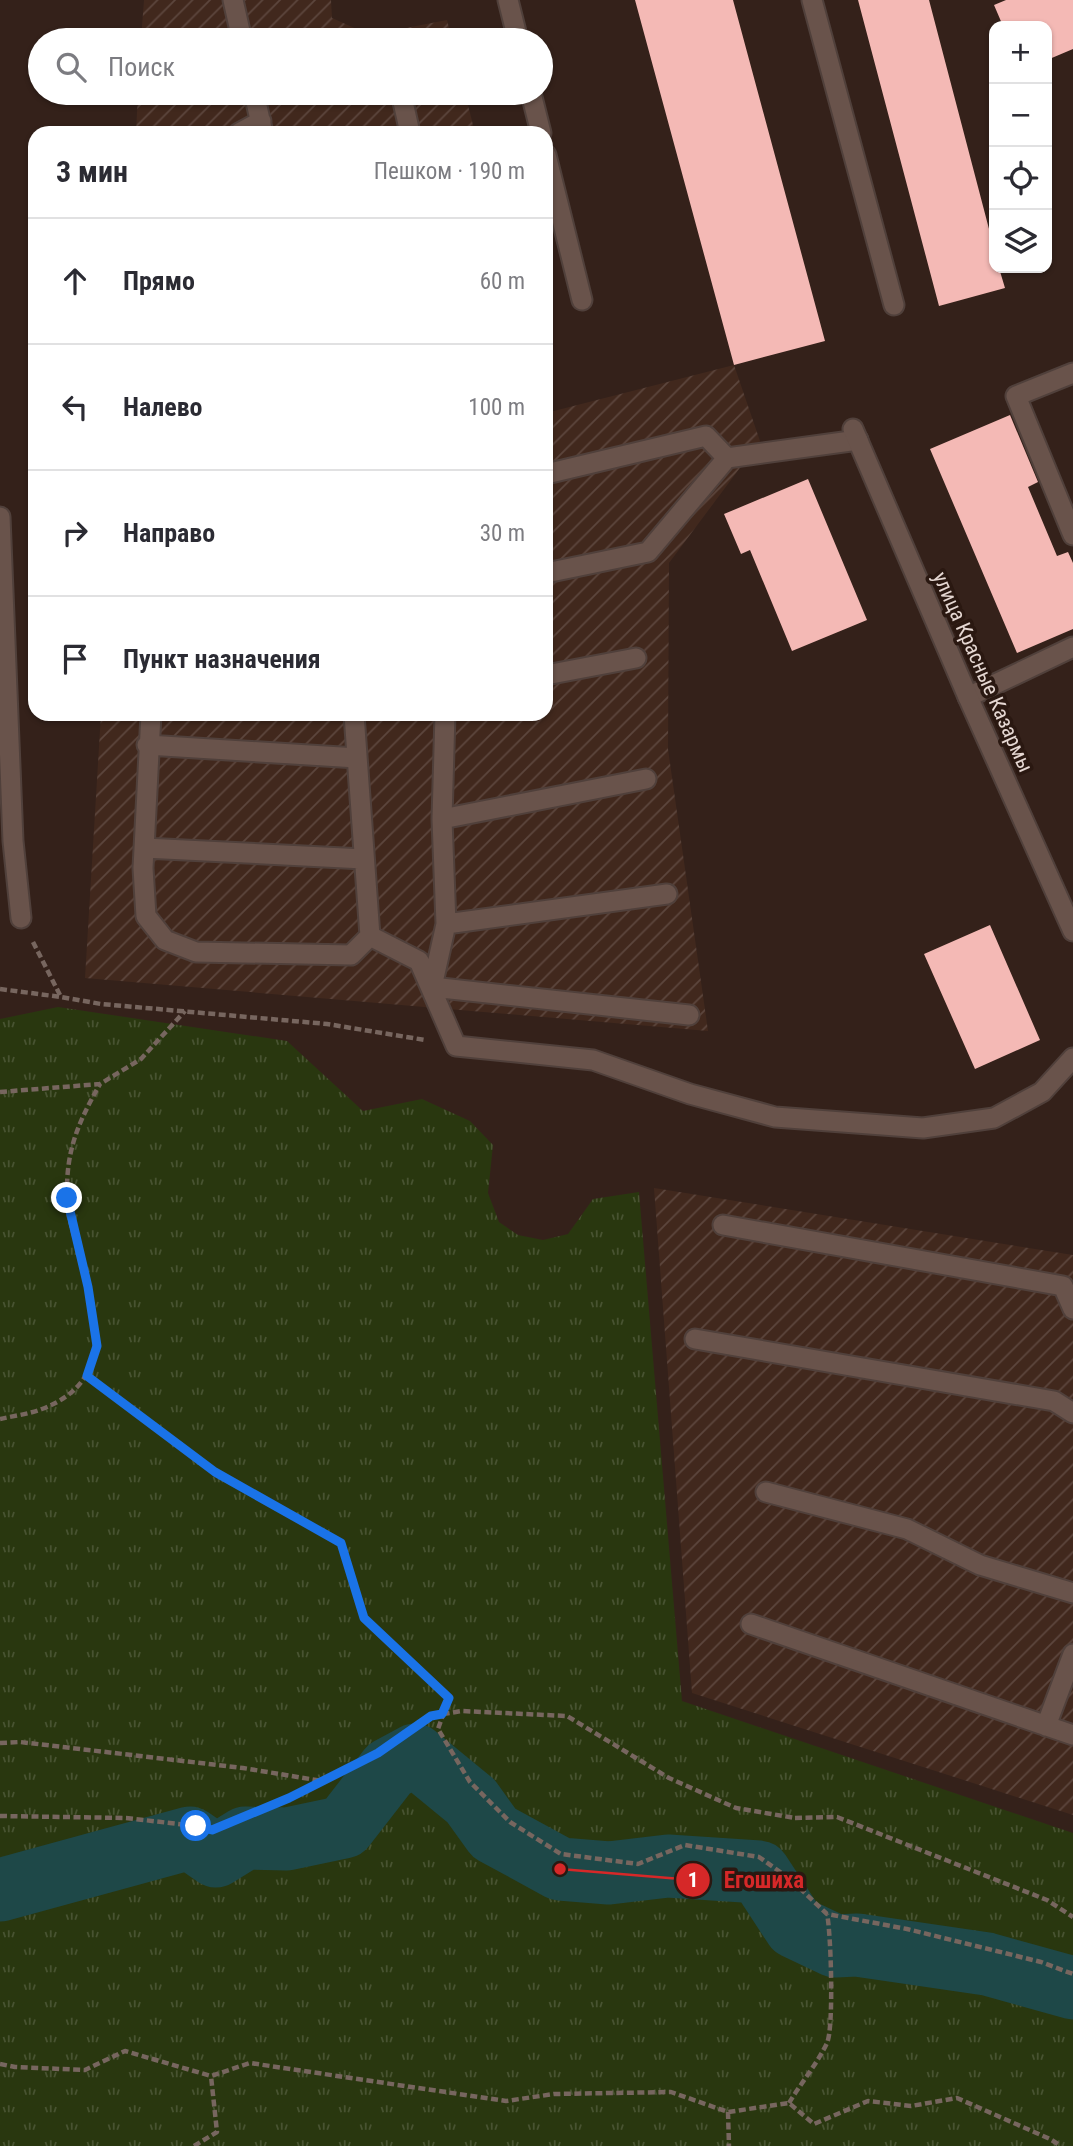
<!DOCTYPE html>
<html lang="ru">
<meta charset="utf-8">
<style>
body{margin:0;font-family:"Roboto Condensed",sans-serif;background:#f2f2f3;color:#2b2b33}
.controls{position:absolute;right:21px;top:21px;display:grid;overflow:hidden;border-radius:14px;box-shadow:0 2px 5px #0004}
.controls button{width:63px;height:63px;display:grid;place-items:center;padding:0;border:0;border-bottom:2px solid #e1e1e2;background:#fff;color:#2b2b33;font:35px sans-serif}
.stop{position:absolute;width:21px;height:21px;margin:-16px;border:5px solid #1a73e8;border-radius:50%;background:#fff}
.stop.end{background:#1a73e8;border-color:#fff;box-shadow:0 2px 7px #0008}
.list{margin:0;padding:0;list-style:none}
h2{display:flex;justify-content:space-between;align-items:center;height:91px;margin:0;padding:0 28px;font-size:30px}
h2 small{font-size:23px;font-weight:400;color:#7c7c81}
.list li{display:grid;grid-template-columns:46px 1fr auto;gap:21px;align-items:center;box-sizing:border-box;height:126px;padding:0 28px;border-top:2px solid #e1e1e2}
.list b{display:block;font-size:26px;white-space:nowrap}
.list em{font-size:23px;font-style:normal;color:#7c7c81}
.icon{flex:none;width:38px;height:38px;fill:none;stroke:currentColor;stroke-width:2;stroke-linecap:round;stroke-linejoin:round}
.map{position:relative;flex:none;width:1073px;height:2146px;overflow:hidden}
.search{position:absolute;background:#fff;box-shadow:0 2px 5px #0004;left:28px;top:28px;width:525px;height:77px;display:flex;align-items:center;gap:18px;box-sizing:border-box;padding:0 24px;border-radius:38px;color:#7c7c81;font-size:26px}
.panel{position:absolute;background:#fff;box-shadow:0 2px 5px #0004;left:28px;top:126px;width:525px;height:595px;border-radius:21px}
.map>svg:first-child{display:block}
.industrial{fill:url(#industrial-furrows)}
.grass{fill:url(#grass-tufts)}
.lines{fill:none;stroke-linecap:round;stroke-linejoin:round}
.river{stroke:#1e4848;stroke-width:63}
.building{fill:#f4b9b5}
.service-casing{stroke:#50403b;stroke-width:23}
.minor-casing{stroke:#50403b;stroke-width:23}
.path{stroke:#77665f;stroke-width:4.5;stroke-dasharray:7 3.5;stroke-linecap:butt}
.service{stroke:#69534b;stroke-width:19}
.minor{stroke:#69534b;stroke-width:19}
.path-bridge{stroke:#77665f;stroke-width:4.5;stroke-dasharray:7 3.5;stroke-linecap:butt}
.route{stroke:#1a73e8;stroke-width:9}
.labels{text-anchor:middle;stroke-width:7;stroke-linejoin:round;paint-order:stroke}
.street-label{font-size:21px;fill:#e6d8d3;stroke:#2a1811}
.leader{fill:none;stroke:#d62828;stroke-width:2.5}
.callout-dot{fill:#d62828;stroke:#2a1811;stroke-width:2.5}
.mark-label{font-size:21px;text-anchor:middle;font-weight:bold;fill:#fff}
.callout-label{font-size:23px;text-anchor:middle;font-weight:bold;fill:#d62828;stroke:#2a1811;stroke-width:7;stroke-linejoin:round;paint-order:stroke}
</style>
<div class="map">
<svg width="1073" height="2146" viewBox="0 0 1073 2146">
<defs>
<pattern id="industrial-furrows" width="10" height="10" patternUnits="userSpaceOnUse" patternTransform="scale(1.75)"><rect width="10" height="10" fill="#41281d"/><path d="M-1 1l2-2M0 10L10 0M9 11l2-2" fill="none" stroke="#5c463d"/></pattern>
<pattern id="grass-tufts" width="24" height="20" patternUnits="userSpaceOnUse" patternTransform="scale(1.75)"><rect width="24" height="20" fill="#29370f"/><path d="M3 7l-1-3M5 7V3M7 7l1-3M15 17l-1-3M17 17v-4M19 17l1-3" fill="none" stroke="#485331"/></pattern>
</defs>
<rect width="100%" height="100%" fill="#34211a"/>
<!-- industrial -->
<path class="industrial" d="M144 0H331L332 18 370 35 447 20 452 40H141Z
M138 93H465L475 133H136Z
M734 365 760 441 669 563 668 749 708 1031 85 978 101 714H546V413Z
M654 1188 1073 1255V1815L692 1693Z"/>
<!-- grass -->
<path class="grass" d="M58 1007 287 1041 363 1111 422 1099 470 1121 493 1145 488 1193 499 1222 518 1235 543 1240 568 1234 593 1199 639 1192 682 1701 1073 1833V2146H0V1019Z"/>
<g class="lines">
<!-- river -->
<path class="river" d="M0 1890 190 1838 216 1856 245 1838 287 1839 344 1827 389 1769 415 1755 471 1801 494 1833 560 1869 609 1873 668 1866 759 1872 795 1927 835 1946 857 1945 987 1964 1073 1988"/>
</g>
<!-- building -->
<path class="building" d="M635 0H733L825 341 734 365Z
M858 0H929L994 248V268H999L1005 288 939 306Z
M1006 0H1073V49L1047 60V26H1003L994 5Z
M1010 415 1038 482 1028 487 1057 556 1068 552 1073 563V629L1017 653 930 449Z
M808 479 867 620 792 651 750 550 741 554 724 514Z
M990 925 1040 1040 975 1069 924 954Z"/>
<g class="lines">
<!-- service casing -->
<g class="service-casing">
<path id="service" d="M233 0 242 40
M508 0 518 40
M812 0 894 305
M254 93 263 133
M401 93 410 133
M531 93 541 133
M239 133 261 121
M546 155 582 300
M1073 373 1016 396 1073 535
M546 474 706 436 727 458 858 440
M0 517 13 841 21 918
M546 573 648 552 727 458
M546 675 636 658
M968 697 1073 647
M151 714 143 868 146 916 165 940 196 952 351 955 370 936
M354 714 370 936 419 961 456 1046 593 1060 690 1094 775 1117 923 1128 994 1118 1042 1092 1073 1058
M445 714 442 819 446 924 432 987 689 1015
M147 745 357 758
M442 819 646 779
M144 848 364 859
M446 924 667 894
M723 1225 1063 1286 1073 1309
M695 1339 1054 1401 1073 1413
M766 1492 907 1529 980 1565 1073 1593
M751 1624 1073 1735
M1046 1726 1073 1654"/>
</g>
<!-- minor casing -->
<g class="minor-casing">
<path id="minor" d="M853 429 968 697 1073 931"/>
</g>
<!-- path -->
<path class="path" d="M33 942 61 997 101 1004 327 1024 425 1040
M0 989 61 997
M0 1092 100 1084 141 1059 185 1011
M87 1376 215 1472 341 1543 364 1618 449 1698 438 1729 470 1782 510 1822 561 1854 638 1864 685 1845 759 1857 790 1879 827 1914 907 1929 1041 1962 1073 1974
M0 1419C13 1416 29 1414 42 1409 118 1380 95 1314 79 1253 74 1235 67 1215 67 1196 66 1150 78 1123 100 1084
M0 1743 20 1742 243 1768 322 1781
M795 1818 837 1817 1047 1900 1073 1917
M0 2064 15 2067 85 2070 125 2051 211 2076 250 2063 506 2101 554 2094 671 2092 728 2112 789 2103 814 2124 868 2101 911 2106 957 2098 1050 2139 1061 2146
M789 2103C801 2083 817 2064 827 2043 834 2028 831 1932 827 1914
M728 2112 729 2146
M194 2146 217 2132 211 2076"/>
<!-- service -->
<use href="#service" class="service"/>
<!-- minor -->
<use href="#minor" class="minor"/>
<!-- path-bridge -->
<path class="path-bridge" d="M0 1816 126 1818 196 1826 212 1830 289 1798 378 1753 431 1716 462 1711 567 1716 669 1778 736 1808 795 1818"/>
</g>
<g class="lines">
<!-- route -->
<path class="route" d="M67 1198 88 1287 97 1346 87 1376 215 1472 341 1543 364 1618 449 1698 442 1714 431 1716 378 1753 289 1798 212 1830 196 1826"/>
</g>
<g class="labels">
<!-- street labels -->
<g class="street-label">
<text transform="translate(983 672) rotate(66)" y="7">улица Красные Казармы</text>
</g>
</g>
<!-- callouts -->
<path class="leader" d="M560 1869L693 1880"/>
<g class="callout-dot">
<circle cx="560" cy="1869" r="7"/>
<circle cx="693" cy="1880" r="18"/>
</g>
<g class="mark-label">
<text x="693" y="1887">1</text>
</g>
<g class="callout-label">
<text x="764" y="1888">Егошиха</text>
</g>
</svg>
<div class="controls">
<button>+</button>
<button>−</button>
<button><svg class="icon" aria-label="locate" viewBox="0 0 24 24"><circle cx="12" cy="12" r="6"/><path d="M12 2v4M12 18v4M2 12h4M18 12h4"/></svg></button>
<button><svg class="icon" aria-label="layers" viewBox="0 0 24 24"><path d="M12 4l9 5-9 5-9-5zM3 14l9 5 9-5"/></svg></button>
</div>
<div class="stop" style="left:196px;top:1826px"></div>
<div class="stop end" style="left:67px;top:1198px"></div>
<div class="search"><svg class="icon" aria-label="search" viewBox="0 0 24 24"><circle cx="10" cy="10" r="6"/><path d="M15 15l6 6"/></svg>Поиск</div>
<section class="panel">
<h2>3 мин<small>Пешком · 190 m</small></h2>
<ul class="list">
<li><svg class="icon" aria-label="ahead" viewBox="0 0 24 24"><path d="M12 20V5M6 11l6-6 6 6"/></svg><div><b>Прямо</b></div><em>60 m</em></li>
<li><svg class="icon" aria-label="left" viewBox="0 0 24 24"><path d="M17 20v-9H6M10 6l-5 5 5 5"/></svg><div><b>Налево</b></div><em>100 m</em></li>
<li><svg class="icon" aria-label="right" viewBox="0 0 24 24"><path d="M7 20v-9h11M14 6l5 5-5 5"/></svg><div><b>Направо</b></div><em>30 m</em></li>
<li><svg class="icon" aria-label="arrive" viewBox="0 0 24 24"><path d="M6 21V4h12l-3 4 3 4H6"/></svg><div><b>Пункт назначения</b></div></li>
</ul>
</section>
</div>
